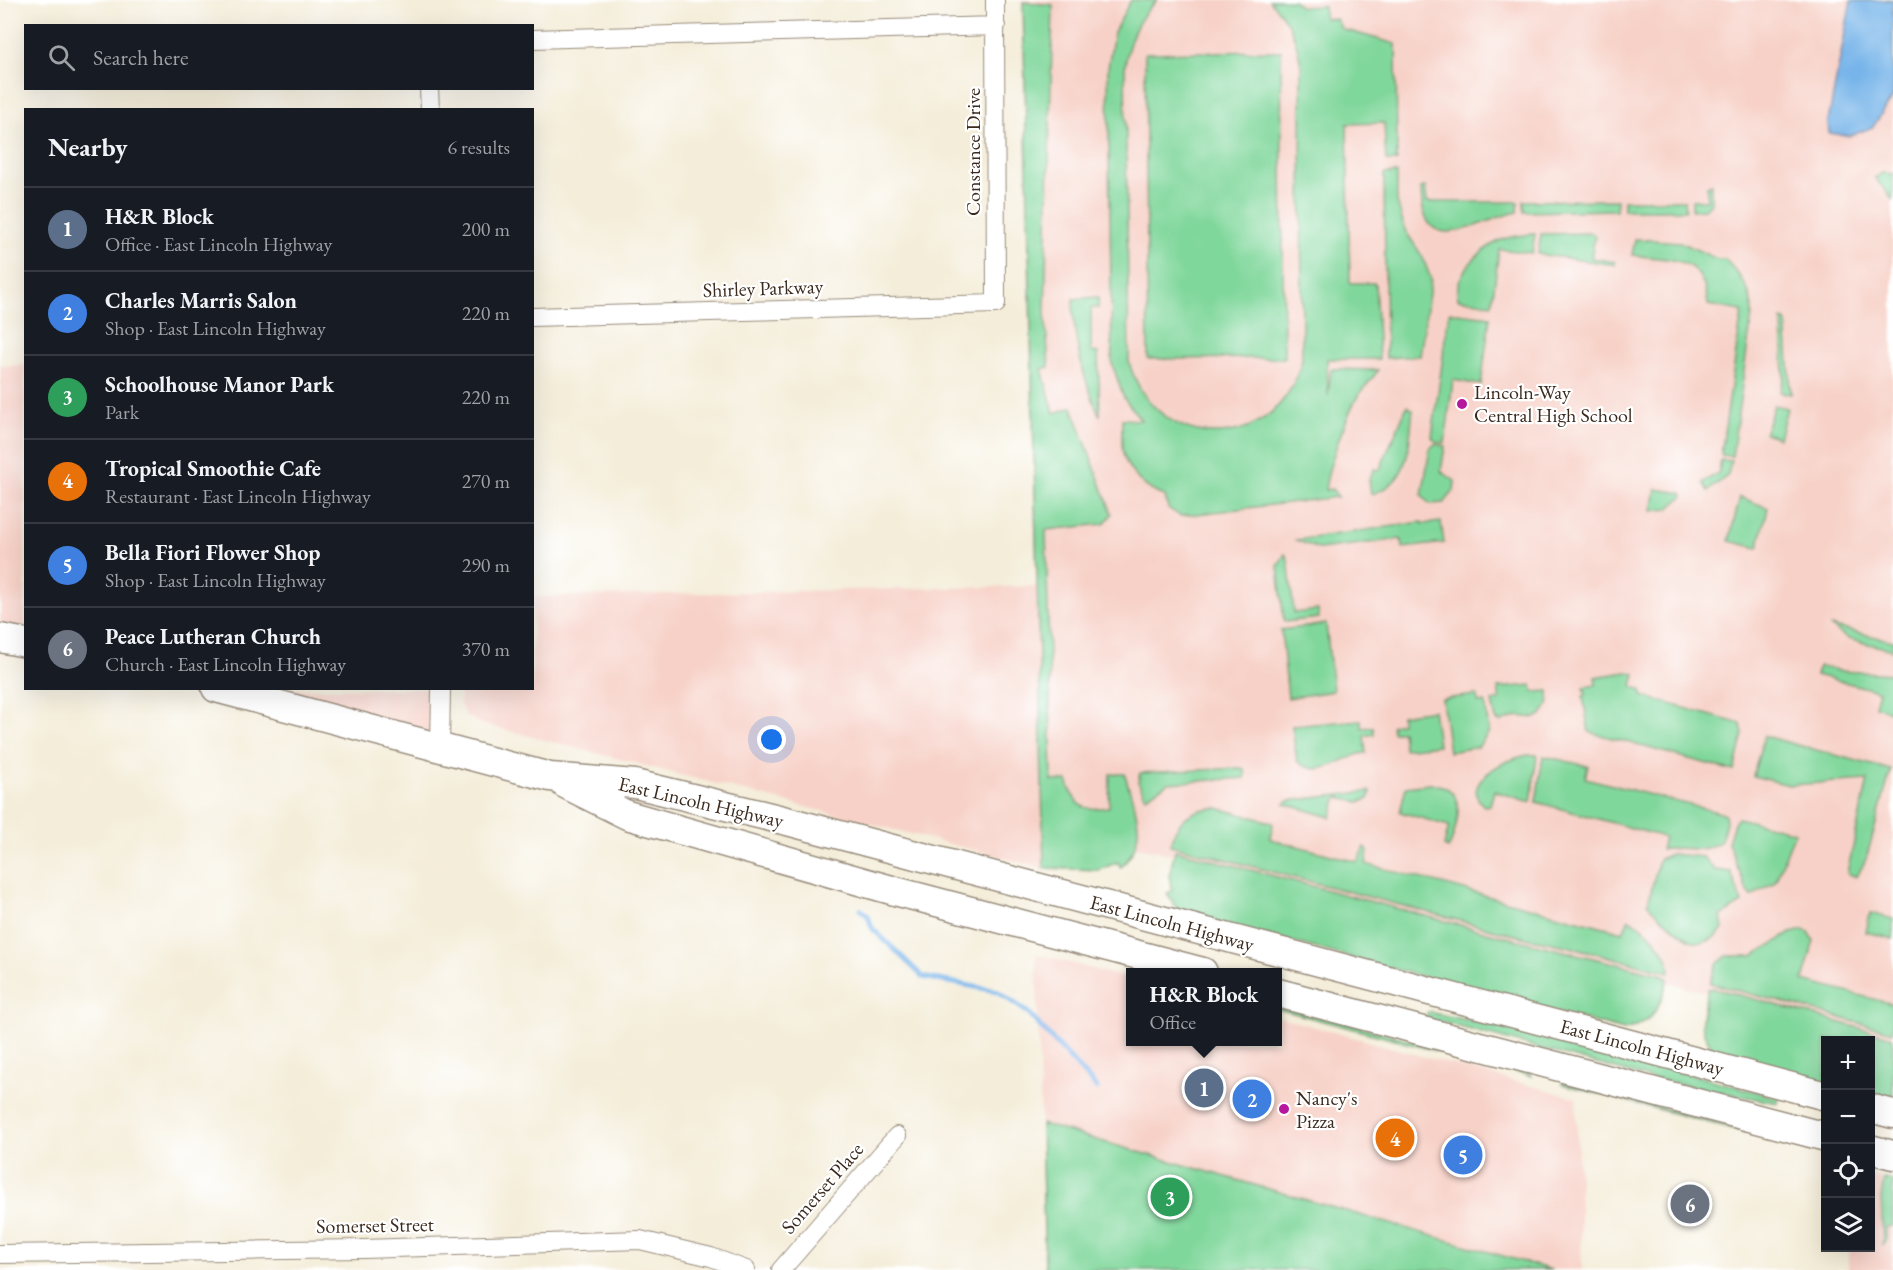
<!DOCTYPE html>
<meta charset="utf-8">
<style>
body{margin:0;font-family:"EB Garamond",serif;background:#242831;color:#f1f3f6}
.controls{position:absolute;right:18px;bottom:18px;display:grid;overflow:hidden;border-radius:0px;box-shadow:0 6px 24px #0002}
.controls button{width:54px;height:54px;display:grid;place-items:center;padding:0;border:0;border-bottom:2px solid #363941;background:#171b24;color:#f1f3f6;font:30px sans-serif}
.you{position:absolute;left:772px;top:740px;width:21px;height:21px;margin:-15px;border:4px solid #fff;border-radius:50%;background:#1a73e8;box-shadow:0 0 0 9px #1a73e833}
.badge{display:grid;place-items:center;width:39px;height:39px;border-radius:50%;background:#b45309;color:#fff;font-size:20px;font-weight:700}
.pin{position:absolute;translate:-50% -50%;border:3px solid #fff;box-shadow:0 2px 6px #0006}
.popup{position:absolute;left:1126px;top:968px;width:156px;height:78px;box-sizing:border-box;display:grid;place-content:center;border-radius:0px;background:#171b24;filter:drop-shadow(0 2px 4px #0005);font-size:20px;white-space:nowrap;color:#9ea1a6}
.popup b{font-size:22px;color:#f1f3f6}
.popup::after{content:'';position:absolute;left:50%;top:100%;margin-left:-12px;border:12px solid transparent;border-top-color:#171b24}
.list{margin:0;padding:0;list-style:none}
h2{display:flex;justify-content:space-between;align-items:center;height:78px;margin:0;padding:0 24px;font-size:26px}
h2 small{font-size:20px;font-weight:400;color:#9ea1a6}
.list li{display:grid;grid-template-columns:39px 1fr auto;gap:18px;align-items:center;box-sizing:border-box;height:84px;padding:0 24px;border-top:2px solid #363941}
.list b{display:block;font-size:22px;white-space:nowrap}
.list p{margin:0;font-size:20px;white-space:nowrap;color:#9ea1a6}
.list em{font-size:20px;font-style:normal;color:#9ea1a6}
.icon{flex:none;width:33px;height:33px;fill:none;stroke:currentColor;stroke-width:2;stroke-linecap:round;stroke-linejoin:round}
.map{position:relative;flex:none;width:1893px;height:1270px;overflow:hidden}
.search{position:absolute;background:#171b24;box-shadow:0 6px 24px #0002;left:24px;top:24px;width:510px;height:66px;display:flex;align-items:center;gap:15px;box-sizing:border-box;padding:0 21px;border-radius:0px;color:#9ea1a6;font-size:22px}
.panel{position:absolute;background:#171b24;box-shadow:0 6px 24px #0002;left:24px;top:108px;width:510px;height:582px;border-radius:0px}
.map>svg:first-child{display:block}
.built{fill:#f7d1c7}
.green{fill:#80d79b;stroke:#5e805c;stroke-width:1.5}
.water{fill:#76b4e9;stroke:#586f84;stroke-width:1.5}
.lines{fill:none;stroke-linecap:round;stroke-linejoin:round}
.stream{stroke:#76b4e9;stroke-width:5}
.minor-casing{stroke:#988c7c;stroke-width:20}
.primary-casing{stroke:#988c7c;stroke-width:31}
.minor{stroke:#fff;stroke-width:18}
.primary{stroke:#fff;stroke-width:28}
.poi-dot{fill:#b5179e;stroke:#fff;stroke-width:2}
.labels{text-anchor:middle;stroke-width:4.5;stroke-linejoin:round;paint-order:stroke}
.street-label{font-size:20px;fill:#3b2a1e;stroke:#fff}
.poi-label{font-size:20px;fill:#3b2a1e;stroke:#fff;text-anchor:start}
</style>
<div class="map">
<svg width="1893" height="1270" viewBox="0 0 1893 1270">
<rect width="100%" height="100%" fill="#fff"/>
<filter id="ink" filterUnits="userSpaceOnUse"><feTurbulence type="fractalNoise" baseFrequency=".0167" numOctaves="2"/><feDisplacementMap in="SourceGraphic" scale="12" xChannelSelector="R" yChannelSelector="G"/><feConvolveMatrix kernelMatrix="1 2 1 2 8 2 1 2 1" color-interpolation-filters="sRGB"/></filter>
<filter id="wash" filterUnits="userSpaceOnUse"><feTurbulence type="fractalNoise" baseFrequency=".008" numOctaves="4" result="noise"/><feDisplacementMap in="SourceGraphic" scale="24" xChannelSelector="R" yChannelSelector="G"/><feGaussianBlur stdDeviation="1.35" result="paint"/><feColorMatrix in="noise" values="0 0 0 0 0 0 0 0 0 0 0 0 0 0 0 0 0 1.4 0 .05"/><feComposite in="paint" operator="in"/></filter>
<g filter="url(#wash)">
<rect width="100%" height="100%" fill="#f4edd9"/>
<!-- built -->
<path class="built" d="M1022 0H1893V1041L1185 857 1043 827 1044 868 482 724 466 716 460 704V689L532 688 533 597 1036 586Z
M25 365V639L0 634V366Z
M234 689H436V744Z
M1036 954 1130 979V1042H1278V1017L1576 1098 1582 1270H1552L1041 1124Z
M1871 1176 1893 1181V1270H1848V1248H1870Z"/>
<!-- green -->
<path class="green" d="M1131 0H1157C1137 19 1128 40 1125 67L1129 362C1156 457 1278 457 1302 360L1301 67C1298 40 1289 20 1269 0H1294L1300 7 1324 6V18L1336 19 1342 29 1396 44 1397 161H1386L1384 123 1347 124 1350 283H1375L1379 359H1327L1328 396 1331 369 1378 370C1371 382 1364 386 1358 396 1346 416 1328 466 1325 490L1332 489 1338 497 1180 516 1168 508 1165 496C1148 492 1127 472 1123 453 1121 443 1122 430 1122 419L1141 420 1124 398 1112 364 1108 68 1114 32Z
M1023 2 1053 5 1045 312 1049 367 1042 369 1054 413 1072 407 1112 514 1104 524 1046 530 1052 781H1067C1076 806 1081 812 1109 807L1110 774H1125C1133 808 1152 835 1121 867L1117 862 1100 870 1044 868Z
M1281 51 1284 358 1148 359 1145 53Z
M1397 173V202L1405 230 1422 256 1431 279 1420 356 1386 358 1384 174Z
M1882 173 1893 174V200L1875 178Z
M1711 184V203L1705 209 1692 210V200H1707V186Z
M1425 187 1427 202H1518V212C1478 219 1421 265 1421 188Z
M1617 200 1616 210 1524 212V201Z
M1624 200H1685L1686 210H1624Z
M1592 233 1595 236 1591 258 1615 262V265L1538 254 1541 234Z
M1535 234 1532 253 1499 249 1492 304 1458 299C1452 275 1481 249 1501 240 1512 236 1524 235 1535 234Z
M1635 239 1680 242 1717 259H1725C1741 276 1753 291 1752 315L1732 456 1721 455 1742 311 1708 305C1703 254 1673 261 1632 255Z
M1098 297V308H1091V352L1098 353 1100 416C1083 379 1073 340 1073 299Z
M1449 312 1490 317 1481 385 1453 380 1445 443 1436 442 1432 437Z
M1782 320H1786L1791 394 1780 392 1784 378Z
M1774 405 1787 408 1779 438 1765 433Z
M1407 406 1413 410C1408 445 1412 483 1371 494L1369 480 1374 469 1379 471Z
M1435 444 1445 446 1441 471 1455 481 1454 491 1444 503 1430 504 1422 496 1430 448Z
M1721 460 1731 461 1728 475 1708 491 1703 483 1719 472Z
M1656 489 1682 493 1683 496 1668 509 1652 511Z
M1740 497 1768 508 1758 548 1729 541Z
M1422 522 1423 524 1441 522 1444 543 1403 548 1401 539 1319 549 1296 540Z
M1285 554 1288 559 1294 613 1318 610 1319 618 1284 622 1278 566Z
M1326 624 1333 691 1288 698 1281 630Z
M1830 626 1893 641V650L1849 639Z
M1819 666 1840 671 1893 674V712L1875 706 1879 691 1816 675Z
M1627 672 1635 674 1632 686 1642 690V696L1741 724 1743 734 1734 771 1589 732 1583 696 1586 695 1584 687 1596 685 1595 677Z
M1532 685 1533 692 1549 691C1550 703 1547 713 1535 718L1519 716 1500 722 1496 720 1492 702 1500 700 1498 688Z
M1477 695 1478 703 1485 702 1489 732 1478 747 1449 752 1442 699Z
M1433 710 1438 745 1404 749 1402 732H1393L1392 725 1401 723V715Z
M1361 720 1362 728 1373 727 1374 734 1364 736 1366 753C1344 754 1321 782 1297 761L1292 726Z
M1764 736 1891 770 1866 859 1857 877 1847 873 1868 780 1789 785 1753 776Z
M1537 755 1531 802 1494 791 1490 805 1484 806C1455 781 1516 752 1537 755Z
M1543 756 1588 766 1585 778 1725 814 1726 822 1721 841C1700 856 1684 844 1661 850L1664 837 1536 802Z
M1241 768 1245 770V778L1168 783 1146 797 1138 782 1140 773Z
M1430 784C1455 785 1462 802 1456 825 1454 832 1453 841 1448 848L1444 846 1449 826 1400 812 1406 787Z
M1371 791 1369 799 1359 802 1338 797 1331 817 1285 804 1288 801Z
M1217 808 1271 822 1273 824 1270 839 1358 862 1365 847 1368 850 1366 864 1623 932 1629 919C1647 928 1670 951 1670 972 1623 962 1578 946 1530 939L1170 845C1176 820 1192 808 1217 808Z
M1738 818 1795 832 1775 882 1752 896 1746 889 1728 843 1734 823Z
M1175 850 1498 935 1663 975 1668 978C1661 1006 1654 1023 1624 1030L1183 913 1174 905 1167 893 1172 891 1169 876Z
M1671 854 1703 857 1715 870 1731 872 1742 903 1721 916 1723 929C1702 954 1688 940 1668 923 1661 917 1652 911 1648 903L1659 859Z
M1870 913 1893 919V939L1866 932Z
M1803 930 1809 932 1814 940 1803 981 1893 1004V1032L1710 983 1717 964 1727 956H1752L1791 933Z
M1714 988 1893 1037V1102L1871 1096 1870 1040H1826L1825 1084 1718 1054C1696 1031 1701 1018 1708 989Z
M1278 1004 1530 1073 1531 1076 1278 1009Z
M1428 1012 1547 1036 1779 1098 1778 1103 1649 1078 1426 1018Z
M1563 1082 1742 1129 1745 1132 1562 1084Z
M1041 1124 1552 1270H1045Z
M1884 1179 1893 1181V1226L1886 1227V1242L1883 1245 1881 1197Z"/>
<!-- water -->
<path class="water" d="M1893 0V97L1873 127 1850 136 1829 133 1828 122 1851 1Z"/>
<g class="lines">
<!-- stream -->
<path class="stream" d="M861 910 868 916 872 928 923 977 997 991 1027 1012 1097 1088"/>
</g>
</g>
<g filter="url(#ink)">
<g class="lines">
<!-- minor casing -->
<g class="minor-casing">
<path id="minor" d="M532 39 996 26
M429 88 430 110
M532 317 996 304 995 0
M440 749 441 688
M0 1254 364 1249 640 1240 711 1257 746 1270
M781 1270 897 1136"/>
</g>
<!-- primary casing -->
<g class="primary-casing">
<path id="primary" d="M0 638 26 643
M216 688 550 777 635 784 787 821 1826 1096
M565 784 627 815 895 891 1203 972
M1278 993 1826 1137
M1870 1108 1893 1114
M1870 1149 1893 1155"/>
</g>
<!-- minor -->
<use href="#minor" class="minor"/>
<!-- primary -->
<use href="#primary" class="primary"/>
</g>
</g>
<!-- markers -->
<g class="poi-dot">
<circle cx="1462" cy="404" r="6"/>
<circle cx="1284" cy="1109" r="6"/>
</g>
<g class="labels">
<!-- street labels -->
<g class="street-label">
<text transform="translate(973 152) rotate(-90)" y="7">Constance Drive</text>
<text transform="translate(763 288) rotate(-2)" y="7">Shirley Parkway</text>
<text transform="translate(701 802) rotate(13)" y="7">East Lincoln Highway</text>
<text transform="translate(1172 923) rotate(15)" y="7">East Lincoln Highway</text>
<text transform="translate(1642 1047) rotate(15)" y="7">East Lincoln Highway</text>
<text transform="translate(822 1188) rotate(-49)" y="7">Somerset Place</text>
<text transform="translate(375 1225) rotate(-1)" y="7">Somerset Street</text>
</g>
<!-- poi labels -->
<g class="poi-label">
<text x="1474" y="399">Lincoln-Way<tspan x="1474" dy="23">Central High School</tspan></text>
<text x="1296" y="1105">Nancy's<tspan x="1296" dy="23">Pizza</tspan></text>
</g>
</g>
</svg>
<div class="controls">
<button>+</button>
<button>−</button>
<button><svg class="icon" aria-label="locate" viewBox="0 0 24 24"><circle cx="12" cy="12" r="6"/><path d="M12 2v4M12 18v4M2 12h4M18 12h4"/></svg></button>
<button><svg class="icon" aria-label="layers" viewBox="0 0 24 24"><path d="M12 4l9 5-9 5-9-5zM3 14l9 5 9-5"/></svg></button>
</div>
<div class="you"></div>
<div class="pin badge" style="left:1204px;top:1088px;background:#5c6f8a">1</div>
<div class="popup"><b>H&amp;R Block</b>Office</div>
<div class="pin badge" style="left:1252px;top:1099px;background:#3f7fe0">2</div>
<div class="pin badge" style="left:1170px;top:1197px;background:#2e9e5b">3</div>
<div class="pin badge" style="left:1395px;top:1138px;background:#e8710a">4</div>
<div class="pin badge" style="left:1463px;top:1155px;background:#3f7fe0">5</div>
<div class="pin badge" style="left:1690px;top:1204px;background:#6b7280">6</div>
<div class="search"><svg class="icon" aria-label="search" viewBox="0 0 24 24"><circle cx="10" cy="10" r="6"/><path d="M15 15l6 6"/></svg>Search here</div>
<section class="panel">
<h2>Nearby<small>6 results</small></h2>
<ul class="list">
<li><span class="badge" style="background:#5c6f8a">1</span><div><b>H&amp;R Block</b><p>Office · East Lincoln Highway</p></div><em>200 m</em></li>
<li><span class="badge" style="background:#3f7fe0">2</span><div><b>Charles Marris Salon</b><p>Shop · East Lincoln Highway</p></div><em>220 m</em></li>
<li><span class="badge" style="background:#2e9e5b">3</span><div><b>Schoolhouse Manor Park</b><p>Park</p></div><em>220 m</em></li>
<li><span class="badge" style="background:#e8710a">4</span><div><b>Tropical Smoothie Cafe</b><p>Restaurant · East Lincoln Highway</p></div><em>270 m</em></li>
<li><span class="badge" style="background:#3f7fe0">5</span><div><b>Bella Fiori Flower Shop</b><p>Shop · East Lincoln Highway</p></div><em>290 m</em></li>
<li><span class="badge" style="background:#6b7280">6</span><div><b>Peace Lutheran Church</b><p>Church · East Lincoln Highway</p></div><em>370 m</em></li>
</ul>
</section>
</div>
